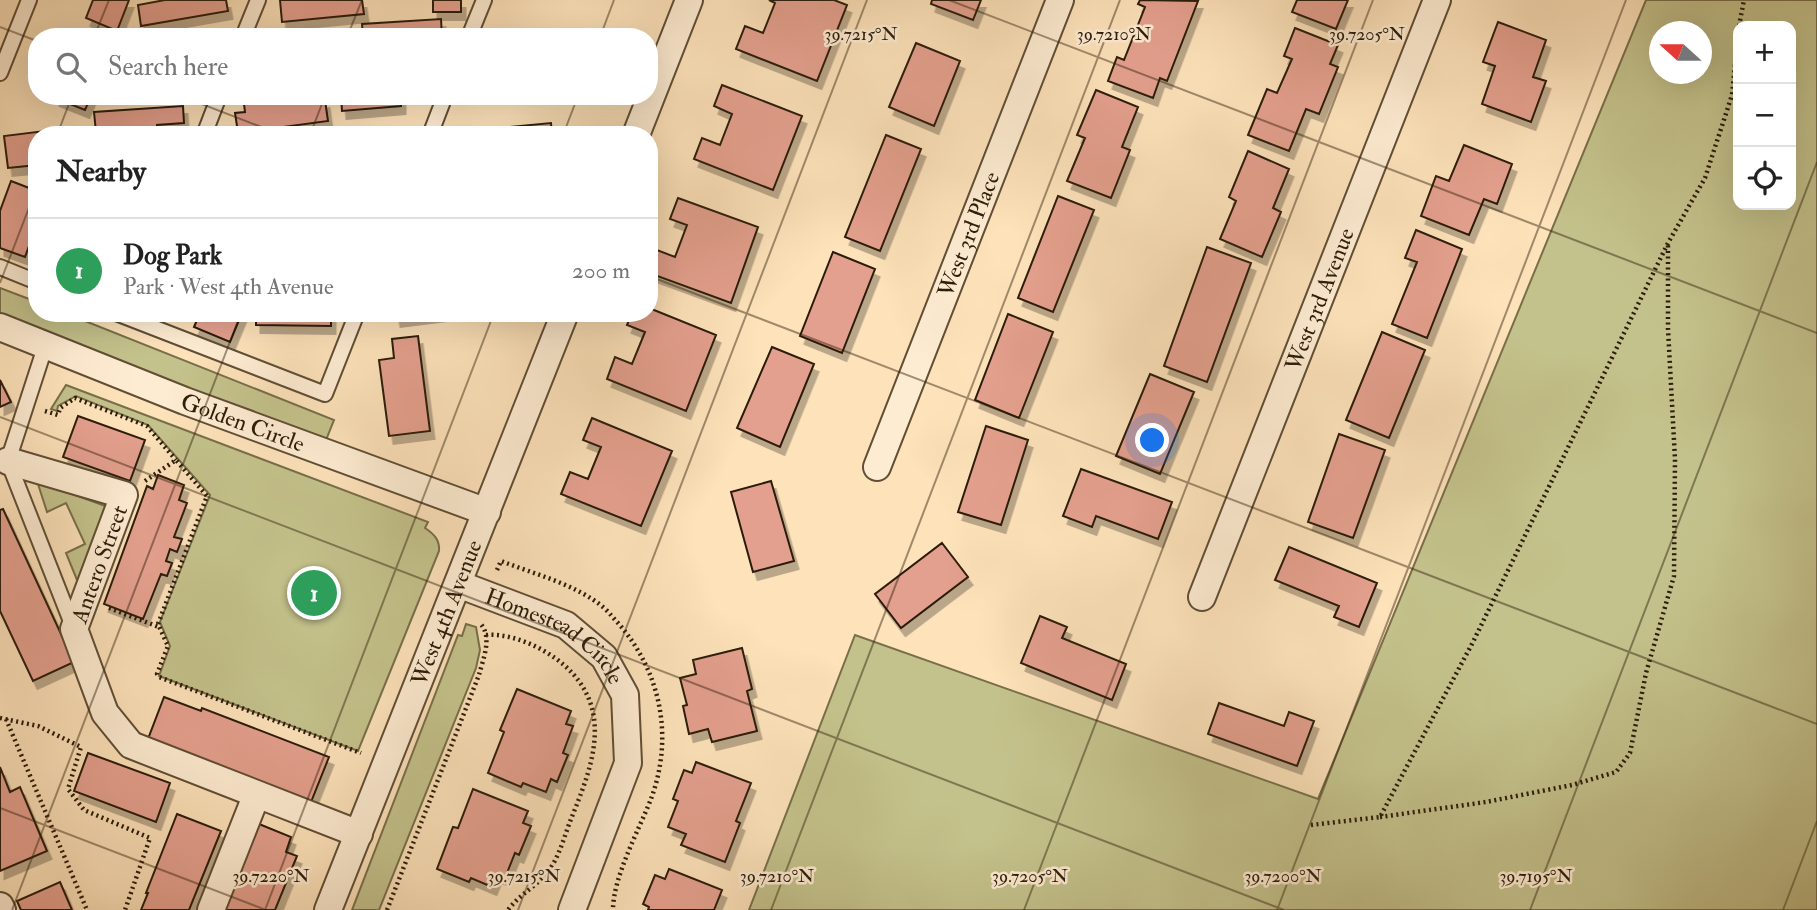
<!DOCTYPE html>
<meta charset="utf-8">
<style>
body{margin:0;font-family:"IM FELL Double Pica",serif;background:#f6f6f6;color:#222}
.controls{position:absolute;right:21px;top:21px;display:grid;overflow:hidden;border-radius:14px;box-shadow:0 7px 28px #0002}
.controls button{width:63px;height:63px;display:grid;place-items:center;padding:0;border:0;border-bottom:2px solid #e0e0e0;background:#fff;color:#222;font:35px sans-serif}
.compass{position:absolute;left:1649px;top:21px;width:63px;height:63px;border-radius:50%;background:#fff;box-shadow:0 7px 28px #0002;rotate:291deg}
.you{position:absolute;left:1153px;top:441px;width:24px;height:24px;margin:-18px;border:5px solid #fff;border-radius:50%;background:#1a73e8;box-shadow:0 0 0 10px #1a73e833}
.badge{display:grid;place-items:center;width:46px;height:46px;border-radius:50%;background:#8f2418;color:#fff;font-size:23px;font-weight:700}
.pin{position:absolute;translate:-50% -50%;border:4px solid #fff;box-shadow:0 2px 7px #0006}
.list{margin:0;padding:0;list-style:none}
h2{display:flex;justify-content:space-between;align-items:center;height:91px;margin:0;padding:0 28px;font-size:30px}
h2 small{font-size:23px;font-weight:400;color:#767676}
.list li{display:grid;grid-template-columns:46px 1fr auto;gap:21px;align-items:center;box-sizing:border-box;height:105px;padding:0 28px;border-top:2px solid #e0e0e0}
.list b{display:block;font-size:26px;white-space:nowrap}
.list p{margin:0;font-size:23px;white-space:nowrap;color:#767676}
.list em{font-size:23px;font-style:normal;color:#767676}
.icon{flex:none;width:38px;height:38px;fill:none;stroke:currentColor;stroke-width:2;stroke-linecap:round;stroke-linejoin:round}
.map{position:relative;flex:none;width:1817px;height:910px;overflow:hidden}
.search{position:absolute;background:#fff;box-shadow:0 7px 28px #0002;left:28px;top:28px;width:630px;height:77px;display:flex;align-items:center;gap:18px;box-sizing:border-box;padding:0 24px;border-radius:28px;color:#767676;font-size:26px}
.panel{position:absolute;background:#fff;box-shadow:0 7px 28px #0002;left:28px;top:126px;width:630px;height:196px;border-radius:28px}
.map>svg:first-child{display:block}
.green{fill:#c4c28c;stroke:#786f4a;stroke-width:2;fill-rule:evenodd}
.building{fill:#e4a08e;stroke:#2c1c09;stroke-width:2;filter:url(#shadow)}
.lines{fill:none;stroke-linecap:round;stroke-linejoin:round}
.service-casing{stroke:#604e35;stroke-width:18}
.minor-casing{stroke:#604e35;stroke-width:30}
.path{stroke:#2c1c09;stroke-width:4.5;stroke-dasharray:2 3.5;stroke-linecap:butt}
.service{stroke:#feecd2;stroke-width:14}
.minor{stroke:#feecd2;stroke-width:26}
.ticks{fill:none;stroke:#2c1c09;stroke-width:2;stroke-opacity:0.45}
.labels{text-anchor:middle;stroke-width:5;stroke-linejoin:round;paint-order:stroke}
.street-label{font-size:23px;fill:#2c1c09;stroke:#feecd2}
.ticks-label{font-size:18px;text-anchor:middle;fill:#2c1c09;stroke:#feecd2;stroke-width:5;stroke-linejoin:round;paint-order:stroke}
</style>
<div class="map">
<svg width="1817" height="910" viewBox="0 0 1817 910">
<defs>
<filter id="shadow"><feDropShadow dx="4.5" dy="8" stdDeviation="0" flood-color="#0004"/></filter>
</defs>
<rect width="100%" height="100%" fill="#fde2ba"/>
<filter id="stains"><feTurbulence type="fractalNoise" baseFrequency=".00286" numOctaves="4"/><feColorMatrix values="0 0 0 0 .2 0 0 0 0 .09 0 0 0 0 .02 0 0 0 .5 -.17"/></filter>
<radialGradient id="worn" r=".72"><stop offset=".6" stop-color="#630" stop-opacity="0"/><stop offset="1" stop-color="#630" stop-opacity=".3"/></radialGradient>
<!-- green -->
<path class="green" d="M1646 0H1817V910H749L855 635 1318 799ZM1791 26V205H1738V26ZM1660 32H1702V74H1660Z
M0 288 37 302V313H65L334 420 326 440 0 317Z
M66 385 428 522 425 528C434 534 440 540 439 551L358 751 159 676 170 646 160 622 210 495 148 425 76 396 58 406 57 411 51 409Z
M37 481 108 507 79 585 66 553 85 544 66 503 47 512Z
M466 624 476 627 480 650 476 668 379 910H352L458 635 462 636Z"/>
<!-- building -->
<path class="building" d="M93 0H129L117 31 86 18Z
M165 0H226L228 11 141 26 138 5Z
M280 0H362L364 14 282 22Z
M433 0H461V12H433Z
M769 0H834L847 5 817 81 736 49 745 26 763 33 775 3Z
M932 0H981L973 20 931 4Z
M1140 0 1198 1 1167 81 1160 78 1153 98 1108 81 1117 57 1124 60 1145 7 1138 4Z
M1297 0H1348L1336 29 1292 12Z
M441 19 442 37H363L362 24Z
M1498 22 1546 40 1533 77 1546 81 1531 122 1482 104 1495 66 1483 62Z
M1295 28 1338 45 1330 64 1338 67 1319 114 1306 109 1289 151 1248 135 1267 89 1277 93 1292 59 1284 56Z
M916 43 960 61 934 126 889 107Z
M722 85 802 116 773 190 694 159 702 138 720 145 732 114 714 106Z
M1096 90 1138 107 1122 147 1130 150 1111 198 1067 181 1085 138 1077 135Z
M55 96H91L85 110 55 98Z
M243 96H270V98L294 96 295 104 325 100 328 121 238 133 235 113 245 112Z
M341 96H401V106L342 111Z
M183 106 184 123 157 125 158 135H122V131L96 132 94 112Z
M551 123 552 135H459V132Z
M69 128 70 135H37V165L8 168 4 136Z
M311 128 401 129V135H311Z
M886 135 921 149 880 251 845 237Z
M1464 145 1512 164 1497 204 1484 199 1469 235 1421 216 1436 176 1449 181Z
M1248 151 1289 169 1273 208 1281 212 1262 257 1220 239 1236 201 1229 197Z
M11 181 37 191V224L25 257 0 248V211Z
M1058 196 1094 210 1053 312 1018 298Z
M678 198 758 227 731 303 649 273 657 250 675 257 687 225 670 219Z
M1416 230 1462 249 1427 338 1392 324 1417 262 1405 258Z
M1207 247 1251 263 1207 382 1164 366Z
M833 252 875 269 842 353 800 336Z
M649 308 716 335 686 411 607 379 615 357 632 364 645 332 627 325 632 313H649Z
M200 313H242L230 342 194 327Z
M256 313H331V326L256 325Z
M395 313H443L396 319Z
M1008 314 1053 332 1019 418 975 400Z
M1382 332 1425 350 1389 438 1346 420Z
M418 336 430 431 389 436 379 360 394 358 392 339Z
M772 347 814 364 780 447 737 428Z
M1150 374 1194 392 1160 474 1116 456Z
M0 380 11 402 0 407Z
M78 416 145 440 130 481 63 457Z
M592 418 672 451 641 526 561 494 570 472 588 479 601 447 583 440Z
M986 426 1028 440 1001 525 958 512Z
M1339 434 1385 450 1353 538 1308 522Z
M1081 469 1172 502 1158 539 1096 516 1092 527 1063 516Z
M158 475 184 485 179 500 187 503 174 537 182 539 177 552 170 549 166 561 172 563 167 576 161 574 143 619 104 604 147 486 153 489Z
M771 481 794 561 753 572 731 492Z
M3 509 74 662 33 681 0 611V510Z
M942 543 968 577 901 628 875 594Z
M1289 547 1377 583 1359 627 1334 617 1339 606 1275 580Z
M1040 616 1067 627 1062 638 1126 664 1112 700 1021 663Z
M742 648 752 689 747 691 757 731 712 742 708 729 689 734 683 706 687 705 680 678 696 674 693 660Z
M517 689 571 711 566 724 573 726 563 753 568 755 557 782 551 779 546 792 523 783 521 787 488 773 504 732 500 730Z
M164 697 201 711 202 708 329 757 311 802 148 739Z
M1219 703 1284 726 1289 712 1314 721 1297 766 1208 734Z
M88 753 170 783 156 822 74 791Z
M696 762 751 783 736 821 740 823 725 862 681 845 686 834 668 827 678 801 673 799 684 770 692 773Z
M0 767 10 792 20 787 47 851 0 871Z
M473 789 528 811 523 823 531 826 519 855 515 853 505 878 497 875 492 887 471 878 469 882 437 869 453 827 458 828Z
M177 814 221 831 189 910H141L148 893H146Z
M259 824 291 837 286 852 297 856 275 910H225Z
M669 869 722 890 714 910H648L649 907 643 904 655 875 665 879Z
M60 882 72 910H21L17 901Z"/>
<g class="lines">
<!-- service casing -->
<g class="service-casing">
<path id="service" d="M243 37 258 0
M469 37 484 0
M0 73 29 0
M204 135 219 96
M430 135 445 96
M0 267 37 282
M116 313 325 394 357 313
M46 344 8 461 74 629"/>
</g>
<!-- minor casing -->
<g class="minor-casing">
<g id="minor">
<path d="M636 135 689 0"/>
<path id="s1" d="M0 327 185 401 487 512"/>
<path d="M8 461 124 495 74 629 105 713 131 745 359 834"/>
<path id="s2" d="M877 467 1060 0"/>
<path id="s3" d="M458 584 566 625 604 657 625 695 628 763 572 910"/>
<path id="s4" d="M1202 597 1437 0"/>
<path d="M0 906 2 910"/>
<path d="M211 910 256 796"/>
<path id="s5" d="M328 910 565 313"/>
</g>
</g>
<!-- path -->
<path class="path" d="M1739 26 1744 0
M45 411 58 415 60 408 75 398 147 426 176 460
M145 481 176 460 207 496 158 624 168 646 157 674 159 677 361 753
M497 570 501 561C534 574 575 584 603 607 609 612 613 618 618 623 661 672 674 737 651 799 639 830 613 877 613 910
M109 608 159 627
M486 635C513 633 544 648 564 665 615 710 592 767 571 819 564 837 559 858 547 873 535 887 519 895 508 910
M0 718 38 726 81 747 68 789 84 810 150 838 125 910
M6 719 87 910
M1380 817 1486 802 1572 785 1616 772 1630 753 1646 673 1674 576 1675 459 1668 329V244
M1311 825 1380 817 1473 642 1668 243 1705 178 1732 95 1738 34
M387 910 479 675C483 659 493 637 480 623"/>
<!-- service -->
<use href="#service" class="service"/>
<!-- minor -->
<use href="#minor" class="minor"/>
</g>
<!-- ticks -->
<path class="ticks" d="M949 0 1817 333M0 27 37 41M94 37 109 0M347 37 362 0M600 37 614 0M181 96 282 135M57 135 72 96M310 135 325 96M563 135 578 96M649 276 1817 724M0 283 37 187M0 417 1284 910M0 808 266 910M12 910 241 313M265 910 494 313M518 910 867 0M771 910 1120 0M1024 910 1373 0M1277 910 1626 0M1530 910 1817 162M1783 910 1817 821"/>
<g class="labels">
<!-- street labels -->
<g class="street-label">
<text dy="8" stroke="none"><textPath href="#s2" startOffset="250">West 3rd Place</textPath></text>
<text dy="8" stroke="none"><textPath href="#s4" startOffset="320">West 3rd Avenue</textPath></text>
<text dy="8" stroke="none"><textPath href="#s1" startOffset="261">Golden Circle</textPath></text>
<text transform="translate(99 564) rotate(-70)" y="8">Antero Street</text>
<text dy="8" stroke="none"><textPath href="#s5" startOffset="320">West 4th Avenue</textPath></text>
<text dy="8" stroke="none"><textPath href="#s3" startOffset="112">Homestead Circle</textPath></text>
</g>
</g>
<g class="ticks-label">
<text x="861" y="40">39.7215°N</text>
<text x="1114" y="40">39.7210°N</text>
<text x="1367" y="40">39.7205°N</text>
<text x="271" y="882">39.7220°N</text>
<text x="524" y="882">39.7215°N</text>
<text x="777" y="882">39.7210°N</text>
<text x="1030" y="882">39.7205°N</text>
<text x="1283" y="882">39.7200°N</text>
<text x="1536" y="882">39.7195°N</text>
</g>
<rect width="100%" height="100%" filter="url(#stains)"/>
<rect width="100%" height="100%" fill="url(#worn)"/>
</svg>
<div class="controls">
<button>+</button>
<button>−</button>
<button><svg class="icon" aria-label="locate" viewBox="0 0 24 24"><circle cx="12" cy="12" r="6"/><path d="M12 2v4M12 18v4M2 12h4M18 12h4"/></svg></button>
</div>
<svg class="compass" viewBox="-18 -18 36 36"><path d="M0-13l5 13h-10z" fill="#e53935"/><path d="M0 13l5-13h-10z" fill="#767676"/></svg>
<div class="you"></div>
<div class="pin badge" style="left:314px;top:593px;background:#2e9e5b">1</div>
<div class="search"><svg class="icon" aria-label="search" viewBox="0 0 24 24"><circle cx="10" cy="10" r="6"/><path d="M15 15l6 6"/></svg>Search here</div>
<section class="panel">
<h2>Nearby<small></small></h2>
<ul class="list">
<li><span class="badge" style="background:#2e9e5b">1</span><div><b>Dog Park</b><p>Park · West 4th Avenue</p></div><em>200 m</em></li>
</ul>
</section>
</div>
